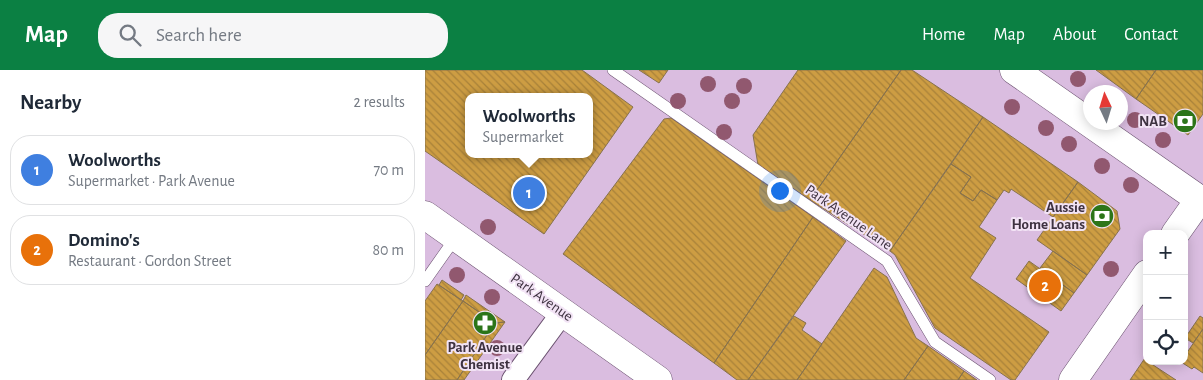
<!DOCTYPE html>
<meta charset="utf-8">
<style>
body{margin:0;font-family:"Alegreya Sans",sans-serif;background:#f6f6f7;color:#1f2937}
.controls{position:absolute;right:15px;bottom:15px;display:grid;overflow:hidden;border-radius:10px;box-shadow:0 2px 12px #0003}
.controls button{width:45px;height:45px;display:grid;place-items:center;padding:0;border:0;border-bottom:1px solid #e0e1e3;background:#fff;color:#1f2937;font:25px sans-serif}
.compass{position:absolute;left:658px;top:15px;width:45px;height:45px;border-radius:50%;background:#fff;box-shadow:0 2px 12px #0003;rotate:356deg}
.you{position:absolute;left:354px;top:120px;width:18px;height:18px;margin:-12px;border:4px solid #fff;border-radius:50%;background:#1a73e8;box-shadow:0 0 0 8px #1a73e833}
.badge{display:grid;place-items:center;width:32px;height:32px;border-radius:50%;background:#0b8043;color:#fff;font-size:16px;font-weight:700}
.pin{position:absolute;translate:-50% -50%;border:2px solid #fff;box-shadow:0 1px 5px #0006}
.popup{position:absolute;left:40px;top:23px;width:128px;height:65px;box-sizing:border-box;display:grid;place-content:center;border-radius:10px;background:#fff;filter:drop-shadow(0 1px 4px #0005);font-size:16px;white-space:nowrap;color:#747a83}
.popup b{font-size:19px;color:#1f2937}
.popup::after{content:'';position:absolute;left:50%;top:100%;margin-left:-10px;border:10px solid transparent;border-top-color:#fff}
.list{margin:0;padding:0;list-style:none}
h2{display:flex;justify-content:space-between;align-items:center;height:65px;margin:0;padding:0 20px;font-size:21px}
h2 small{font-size:16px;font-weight:400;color:#747a83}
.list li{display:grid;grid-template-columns:32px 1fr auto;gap:15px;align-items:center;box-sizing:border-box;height:70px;margin:0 10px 10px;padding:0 10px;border:1px solid #e0e1e3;border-radius:20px}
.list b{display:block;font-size:19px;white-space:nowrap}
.list p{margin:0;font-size:16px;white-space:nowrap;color:#747a83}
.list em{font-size:16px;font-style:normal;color:#747a83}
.icon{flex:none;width:28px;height:28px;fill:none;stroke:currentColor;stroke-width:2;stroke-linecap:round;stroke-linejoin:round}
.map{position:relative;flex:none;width:778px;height:310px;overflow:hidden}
header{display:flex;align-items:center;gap:30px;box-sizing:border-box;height:70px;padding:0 25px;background:#0b8043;color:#fff}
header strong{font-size:24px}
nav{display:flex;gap:28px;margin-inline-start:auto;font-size:18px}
.search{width:350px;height:45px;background:#f6f6f7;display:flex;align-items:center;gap:12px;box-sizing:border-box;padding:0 18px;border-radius:20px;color:#747a83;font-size:19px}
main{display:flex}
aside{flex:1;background:#fff}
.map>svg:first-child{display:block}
.building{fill:url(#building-back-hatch);stroke:#87724e;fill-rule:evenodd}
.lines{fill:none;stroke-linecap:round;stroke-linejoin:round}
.lane-casing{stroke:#6a516f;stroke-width:12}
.street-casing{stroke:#6a516f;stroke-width:24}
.secondary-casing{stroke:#6a516f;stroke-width:29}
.lane{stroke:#fff;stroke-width:11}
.street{stroke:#fff;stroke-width:22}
.secondary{stroke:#fff;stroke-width:28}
.tree{fill:#91586f}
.labels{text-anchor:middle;stroke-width:4;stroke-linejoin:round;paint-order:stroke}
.poi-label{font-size:15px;font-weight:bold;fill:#3e3240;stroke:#f2e3f5;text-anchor:end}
.street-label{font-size:15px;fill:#3e3240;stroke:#f2e3f5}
</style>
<header>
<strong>Map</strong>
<div class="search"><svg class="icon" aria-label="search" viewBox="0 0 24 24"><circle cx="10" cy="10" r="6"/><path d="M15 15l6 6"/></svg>Search here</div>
<nav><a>Home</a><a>Map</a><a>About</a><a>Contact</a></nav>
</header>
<main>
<aside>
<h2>Nearby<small>2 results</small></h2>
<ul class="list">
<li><span class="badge" style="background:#3f7fe0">1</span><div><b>Woolworths</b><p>Supermarket · Park Avenue</p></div><em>70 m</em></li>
<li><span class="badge" style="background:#e8710a">2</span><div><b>Domino's</b><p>Restaurant · Gordon Street</p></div><em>80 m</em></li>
</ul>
</aside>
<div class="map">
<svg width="778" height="310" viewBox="0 0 778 310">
<defs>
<pattern id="building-back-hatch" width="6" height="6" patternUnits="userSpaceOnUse" patternTransform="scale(1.25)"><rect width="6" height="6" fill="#cd9d43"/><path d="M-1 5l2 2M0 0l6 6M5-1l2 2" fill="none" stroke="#a88139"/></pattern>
</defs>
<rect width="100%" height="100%" fill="#dabde0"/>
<!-- building -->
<path class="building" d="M0 0H157L208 37 119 164 0 81ZM44 27H164V84H44Z
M214 0H243L234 13Z
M373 0H476L385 130 333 95 328 65Z
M476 0H487L558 47 465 181 385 130Z
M671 0H731L711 29Z
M731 0H778V44L763 65 711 29Z
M558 47 653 112 628 147 586 119 584 123 579 120 572 130 556 120 548 131 535 123 546 107 526 94Z
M246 48 388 147 289 293 138 184 239 49Z
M526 94 546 107 535 123 548 131 556 120 572 130 554 157 571 168 545 208 624 262 590 310H586L510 258 470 185 465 181Z
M653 112 692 141 695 159 662 205 612 170Z
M388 147 421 171 323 310H312L289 293Z
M628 181 662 205 649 223 615 198Z
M604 191 649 223 636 241 591 209Z
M449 198 462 207 491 268 503 276 479 310H372Z
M17 210 39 225 36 230 14 215Z
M12 214 38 231 0 285V231Z
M41 225 80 252 70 253 38 231Z
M38 231 70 253 32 310H0V285Z
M369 246 381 253 377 260 397 274 372 310H323Z
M775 246 778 248V259L768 273 760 268Z
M80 252 39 310H32L70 253Z
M778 259V303L769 297 767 299 756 292 759 291V287Z
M503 276 539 301 533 310H479Z
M720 288 722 291 751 310H705Z
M539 301 552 310H533Z"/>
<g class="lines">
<!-- lane casing -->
<g class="lane-casing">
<path id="lane" d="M188 0 462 191 510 272 565 310
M0 211 31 167"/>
</g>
<!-- street casing -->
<g class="street-casing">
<path id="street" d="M88 310 138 242"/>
</g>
<!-- secondary casing -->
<g class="secondary-casing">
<path id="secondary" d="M589 0 778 132
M0 145 233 310
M750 164 774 130
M648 310 722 204"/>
</g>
<!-- lane -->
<use href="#lane" class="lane"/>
<!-- street -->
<use href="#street" class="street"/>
<!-- secondary -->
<use href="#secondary" class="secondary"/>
</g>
<!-- trees -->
<g class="tree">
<circle cx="653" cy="9" r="8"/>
<circle cx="283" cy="14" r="8"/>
<circle cx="319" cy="16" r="8"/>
<circle cx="253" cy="31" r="8"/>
<circle cx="307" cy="31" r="8"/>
<circle cx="587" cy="37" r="8"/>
<circle cx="710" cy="50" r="8"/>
<circle cx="621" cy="58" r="8"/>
<circle cx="299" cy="62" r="8"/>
<circle cx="738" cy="70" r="8"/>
<circle cx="644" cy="74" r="8"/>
<circle cx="677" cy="96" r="8"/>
<circle cx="706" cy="115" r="8"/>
<circle cx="63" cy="157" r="8"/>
<circle cx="686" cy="199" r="8"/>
<circle cx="32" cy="205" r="8"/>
<circle cx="67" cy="227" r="8"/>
<circle cx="72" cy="278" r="8"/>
</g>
<!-- icons -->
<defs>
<g id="bank-disc" transform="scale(1.25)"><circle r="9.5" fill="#2c7519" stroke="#f2e3f5"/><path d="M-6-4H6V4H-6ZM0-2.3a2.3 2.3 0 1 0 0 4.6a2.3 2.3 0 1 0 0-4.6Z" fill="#fff"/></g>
<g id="pharmacy-disc" transform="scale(1.25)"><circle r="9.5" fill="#2c7519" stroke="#f2e3f5"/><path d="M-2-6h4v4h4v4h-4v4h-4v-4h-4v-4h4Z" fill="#fff"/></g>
</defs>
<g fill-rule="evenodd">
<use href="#bank-disc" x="760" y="51"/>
<use href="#bank-disc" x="677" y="146"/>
<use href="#pharmacy-disc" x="60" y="253"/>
</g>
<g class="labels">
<!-- poi labels -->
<g class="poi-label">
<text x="742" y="56">NAB</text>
<text x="660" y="142">Aussie<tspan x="660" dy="17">Home Loans</tspan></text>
<text x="60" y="282" text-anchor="middle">Park Avenue<tspan x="60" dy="17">Chemist</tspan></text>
</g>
<!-- street labels -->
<g class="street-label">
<text transform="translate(424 147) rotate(35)" y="5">Park Avenue Lane</text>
<text transform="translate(117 227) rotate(35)" y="5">Park Avenue</text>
</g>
</g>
</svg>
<div class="controls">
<button>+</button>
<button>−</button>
<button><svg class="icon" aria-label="locate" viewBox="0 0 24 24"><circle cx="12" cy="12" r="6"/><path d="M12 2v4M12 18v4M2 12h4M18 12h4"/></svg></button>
</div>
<svg class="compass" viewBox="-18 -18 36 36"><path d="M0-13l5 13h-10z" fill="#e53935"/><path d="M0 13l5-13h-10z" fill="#747a83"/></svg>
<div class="you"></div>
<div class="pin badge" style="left:104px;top:123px;background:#3f7fe0">1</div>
<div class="popup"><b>Woolworths</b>Supermarket</div>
<div class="pin badge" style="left:620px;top:216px;background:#e8710a">2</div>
</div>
</main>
